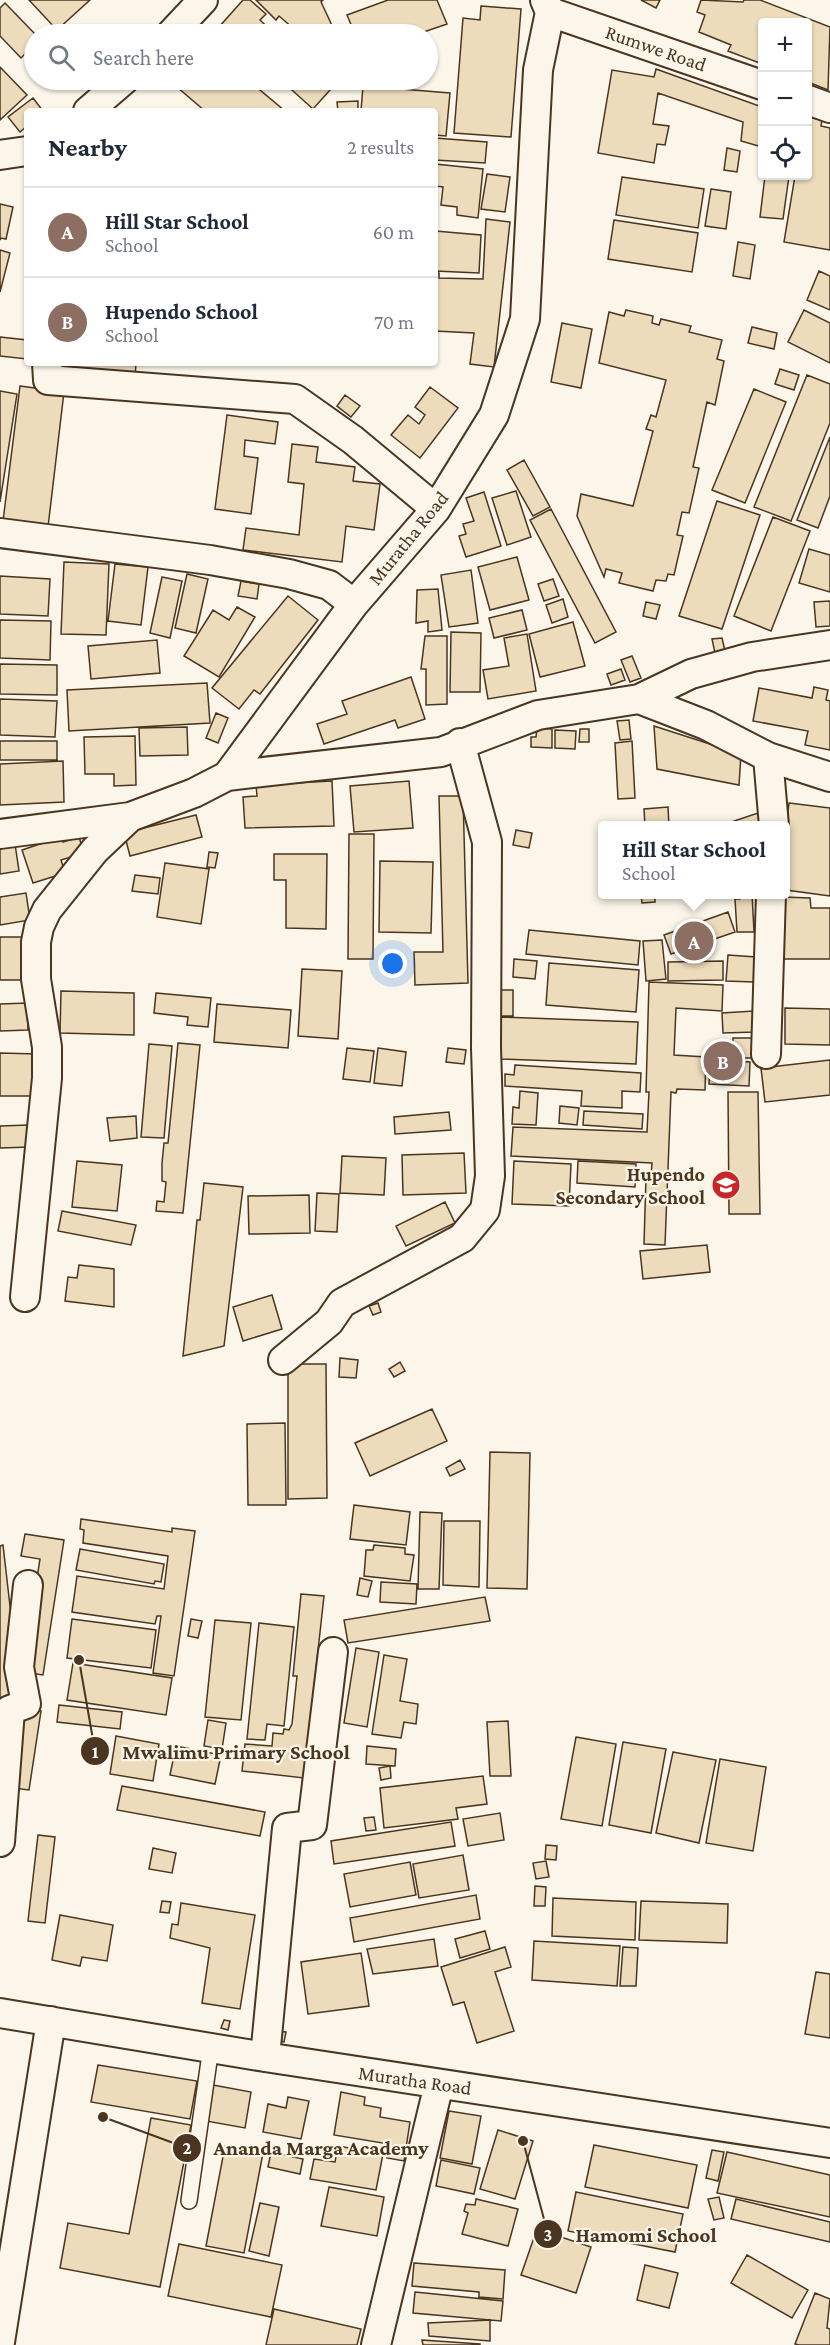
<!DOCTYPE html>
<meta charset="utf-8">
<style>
body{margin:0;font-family:"Crimson Pro",serif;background:#f6f6f7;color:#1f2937}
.controls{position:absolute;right:18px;top:18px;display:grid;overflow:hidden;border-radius:6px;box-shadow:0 2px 4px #0004}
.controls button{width:54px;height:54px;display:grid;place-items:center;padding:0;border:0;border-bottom:2px solid #e0e1e3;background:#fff;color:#1f2937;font:30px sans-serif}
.you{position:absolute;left:393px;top:964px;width:21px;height:21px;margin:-15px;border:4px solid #fff;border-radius:50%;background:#1a73e8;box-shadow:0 0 0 9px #1a73e833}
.badge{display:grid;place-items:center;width:39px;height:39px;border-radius:50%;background:#c62828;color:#fff;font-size:20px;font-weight:700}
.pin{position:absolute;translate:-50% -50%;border:3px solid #fff;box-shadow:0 2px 6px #0006}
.popup{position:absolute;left:598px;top:821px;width:192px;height:78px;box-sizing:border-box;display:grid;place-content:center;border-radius:6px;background:#fff;filter:drop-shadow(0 2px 4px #0005);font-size:20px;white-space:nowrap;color:#747a83}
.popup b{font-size:22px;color:#1f2937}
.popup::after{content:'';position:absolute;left:50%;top:100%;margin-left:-12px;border:12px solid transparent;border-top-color:#fff}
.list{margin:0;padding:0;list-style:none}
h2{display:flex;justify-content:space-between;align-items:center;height:78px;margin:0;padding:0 24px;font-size:26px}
h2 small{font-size:20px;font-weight:400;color:#747a83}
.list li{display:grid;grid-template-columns:39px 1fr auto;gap:18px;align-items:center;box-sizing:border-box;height:90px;padding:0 24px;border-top:2px solid #e0e1e3}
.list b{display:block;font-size:22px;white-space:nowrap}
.list p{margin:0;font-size:20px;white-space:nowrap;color:#747a83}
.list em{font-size:20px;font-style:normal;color:#747a83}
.icon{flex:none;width:33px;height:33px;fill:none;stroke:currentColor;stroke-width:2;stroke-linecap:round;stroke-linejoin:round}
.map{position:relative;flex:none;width:830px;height:2345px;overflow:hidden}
.search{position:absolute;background:#fff;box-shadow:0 2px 4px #0004;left:24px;top:24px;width:414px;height:66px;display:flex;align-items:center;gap:15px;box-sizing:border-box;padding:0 21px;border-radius:33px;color:#747a83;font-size:22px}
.panel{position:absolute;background:#fff;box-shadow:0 2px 4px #0004;left:24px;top:108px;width:414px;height:258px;border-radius:6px}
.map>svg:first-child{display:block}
.building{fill:#ecdcbc;stroke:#4a3520;stroke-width:1.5}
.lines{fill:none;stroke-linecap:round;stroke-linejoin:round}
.lane-casing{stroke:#4a3520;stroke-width:18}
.street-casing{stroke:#4a3520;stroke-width:32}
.lane{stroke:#fbf6e9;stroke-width:15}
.street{stroke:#fbf6e9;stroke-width:28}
.labels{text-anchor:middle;stroke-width:4.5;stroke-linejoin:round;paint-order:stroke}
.street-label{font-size:20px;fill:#4a3520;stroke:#fbf6e9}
.poi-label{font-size:20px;font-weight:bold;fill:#4a3520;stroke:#fbf6e9;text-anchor:end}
.leader{fill:none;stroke:#4a3520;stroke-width:2}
.callout-dot{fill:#4a3520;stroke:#fbf6e9;stroke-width:2}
.mark-label{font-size:18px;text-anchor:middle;font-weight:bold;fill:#fff}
.callout-label{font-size:21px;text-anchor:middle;font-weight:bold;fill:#4a3520;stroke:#fbf6e9;stroke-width:4.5;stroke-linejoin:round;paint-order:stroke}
</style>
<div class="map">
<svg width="830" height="2345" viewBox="0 0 830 2345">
<rect width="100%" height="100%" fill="#fbf6e9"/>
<!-- building -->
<path class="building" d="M29 0H90L57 30Z
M243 0H250L266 14 260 20 275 34H228L219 27Z
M256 0H323L321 2 336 34H300L279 16 276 20Z
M388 0H437L447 24 418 34H355L347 15Z
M641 0H660L656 8Z
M701 0 743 2 744 0H760L830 27 828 90 808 82V22H762V64L728 51 731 45 699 32 705 15 697 12Z
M5 3 35 34 34 45 21 58 0 36V8Z
M481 6 521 9 511 137 454 133 463 18 480 20Z
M0 67 27 95 0 120Z
M656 69 762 107V147L741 141 743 122 658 93 653 124 669 126 665 145 657 144 654 163 598 153 612 70 654 77Z
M248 80 285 111H205L170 81Z
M285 80H318L330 90 313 109 283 82Z
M363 86 450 93 446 136 435 135V111H361Z
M33 98 43 111H27V126L20 132 8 117Z
M358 101V111H338L337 102Z
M808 117 822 120 821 126 830 128V250L784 242 795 176H808Z
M435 138 487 142 485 163 435 160Z
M727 148 740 151 737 172 724 170Z
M435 164 483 169 478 218 457 215V207L441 205 443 187 436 186 435 193Z
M487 174 510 177 505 212 481 209Z
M765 176H789L783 219 760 217Z
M622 177 704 189 698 228 616 215Z
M711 189 731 192 726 229 705 226Z
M0 204 13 207 6 239 1 238 0 240Z
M486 219 510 222 494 367 470 364 474 333 435 331V272L439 273V278L483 279Z
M614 220 698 233 692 272 608 259Z
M435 231 481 235 479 273 435 271Z
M738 242 755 245 750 279 733 276Z
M0 250 10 253 0 292Z
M819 271 830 276V310L807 300Z
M626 310 653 316 652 323 659 325 661 319 691 326 689 332 722 340 717 359 724 361 715 405 707 402 693 467 699 468 689 513 682 512 677 535 683 536 674 575 668 574 666 581 656 580 653 591 619 583 622 573 606 569 604 577 577 516 581 494 633 506 653 431 646 429 651 415 656 417 666 380 599 363 609 312 624 316Z
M804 310 830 323V363L788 342Z
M562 323 592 329 581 388 551 382Z
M752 327 777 333 774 349 748 343Z
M0 337 27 340V359L0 356Z
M62 363H136L135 378 62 374Z
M780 369 799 375 794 390 775 384Z
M807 375 830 384V423L791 521 754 507Z
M20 386 64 392 48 527 3 521Z
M430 387 458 408 420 458 391 435 408 415 419 424 425 415 415 407Z
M754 389 786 402 745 503 712 490Z
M0 391 17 394 0 502Z
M345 395 360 406 351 417 337 406Z
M227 415 278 422 275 444 245 440 244 456 258 458 251 514 215 509Z
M830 437V496L818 528 797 520Z
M292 444 318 447 316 462 355 467 353 481 380 484 374 530 346 526 342 562 243 550 246 528 299 535 304 484 288 482Z
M524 460 550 507 533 516 507 470Z
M516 491 531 537 507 545 492 498Z
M484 492 501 546 466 557 459 536 466 534 463 524 474 521 466 498Z
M717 501 760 515 722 629 679 616Z
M551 509 616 632 595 643 530 520Z
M773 517 810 531 771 631 734 616Z
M809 549 830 555V592L799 583Z
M517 557 529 600 490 610 478 567Z
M64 562 109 564 106 635 61 634Z
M115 564 148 567 141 625 108 621Z
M471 570 478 623 449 627 441 575Z
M187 574 208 579 196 633 175 628Z
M0 576 50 579 48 616 0 614Z
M162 577 182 581 170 638 150 633Z
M553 579 559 596 544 601 538 584Z
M241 581 259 584 257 599 238 596Z
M438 589 442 630 428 632V621L416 623 417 590Z
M288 596 318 620 260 694 254 690 239 709 212 688Z
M563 599 568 617 552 623 546 605Z
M830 601V626L816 627 814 602Z
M646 602 660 605 656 619 643 616Z
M237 607 255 617 219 677 184 656 213 610 229 620Z
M522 610 527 630 494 638 489 618Z
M0 620 51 621 50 660 0 658Z
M573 622 585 666 540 677 529 634Z
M451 632 481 633 480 692H450Z
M527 634 536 691 488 699 483 670 509 666 504 638Z
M425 636H447V704L426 705V669H421Z
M722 638 725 651 715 653 712 639Z
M157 640 160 673 91 679 88 646Z
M632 656 641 678 630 682 621 660Z
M0 664 57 665V695L0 694Z
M621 669 625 680 611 685 607 674Z
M411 677 425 719 398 728 395 720 324 744 317 724 347 714 342 701Z
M207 683 210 723 69 731 67 690Z
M814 687 828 690 826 700 830 701V750L805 745 808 731 753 721 759 688 812 698Z
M0 699 57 701 55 737 0 735Z
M216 713 228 718 218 743 206 738Z
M629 720 631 739 620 740 617 721Z
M654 726 741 754 739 785 657 769Z
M187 727 188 755 140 756 139 728Z
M537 728 552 729V748L531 747V737H536Z
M580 729H589V742H579Z
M555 730 576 731 575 749 555 748Z
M135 736 136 785 114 786V774H85L84 737Z
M0 741H57V760H0Z
M632 741 635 798 618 799 615 743Z
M63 761 64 802 0 805V764Z
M332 781 334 826 245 828 243 797 257 796 256 785Z
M409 781 413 828 354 832 350 786Z
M439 796H463L468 983 415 985 414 952H443Z
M789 803 830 808V896L786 890V828Z
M668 807 669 826H645L644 809Z
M761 812V826H725V824Z
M196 815 202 837 130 856 124 833Z
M516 830 532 833 529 848 513 845Z
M349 834H374L373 959H348Z
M61 837 63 842 79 837 84 853 61 860 65 873 33 883 22 850Z
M15 844 19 871 0 874V846Z
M209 852 218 853 215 868 207 867Z
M274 854H327L326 929 286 928V880H274Z
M380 861 433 862 431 933 379 932Z
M165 863 209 869 201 924 157 917Z
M135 875 160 878 158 894 132 891Z
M26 893 30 920 0 925V897Z
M641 894H655V902L642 903Z
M740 894H752L754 932H737L735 899H740Z
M783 897 810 898 811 908H830V959H783Z
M728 912 735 932 671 954 664 935Z
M529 930 640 941 638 965 526 954Z
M0 937H27V980H0Z
M662 940 666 979 646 981 643 941Z
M728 955 756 957 754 982 726 981Z
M514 959 537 961 535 979 513 977Z
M723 961V980L668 981V962Z
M549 963 639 970 636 1012 546 1005Z
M302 969 342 971 338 1039 298 1036Z
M649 982 723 985 722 1011 676 1008 674 1055 706 1057 705 1090 677 1089 676 1093 671 1092 665 1245 644 1244 646 1177 651 1176 652 1163 511 1156 513 1127 647 1132 649 1092H646Z
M497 990H513V1016H497Z
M61 991 134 993V1035L60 1033Z
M156 993 211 998 208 1027 187 1025 188 1017 154 1013Z
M27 1003 28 1030 0 1031V1004Z
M217 1004 291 1010 288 1048 214 1042Z
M785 1008 830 1009V1045L785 1044Z
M754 1011 755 1032 723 1033 722 1013Z
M501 1017 638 1022 636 1064 500 1059Z
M733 1038H759V1052H752V1058H732Z
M178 1043 200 1045 183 1213 156 1211 157 1201 164 1202 166 1182 162 1181V1163L164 1143H168Z
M149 1044 172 1046 164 1138 141 1137Z
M347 1048 374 1051 370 1082 343 1079Z
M378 1048 406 1052 402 1086 374 1083Z
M448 1048 466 1050 464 1064 446 1062Z
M0 1053 37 1054V1096H0Z
M710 1060 750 1062 749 1086 709 1084Z
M830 1060V1095L765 1102 761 1068Z
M515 1065 641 1073 640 1092 622 1091V1108L581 1106 582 1091 505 1086V1074L514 1075Z
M520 1091 538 1093 536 1125 512 1124 513 1107 519 1108Z
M728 1092H758L760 1214H729Z
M560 1106 579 1108 577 1125 559 1123Z
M584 1111 643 1114 642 1129 583 1125Z
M449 1112 451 1130 395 1134 394 1117Z
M136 1116 137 1138 110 1141 107 1118Z
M29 1125 30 1147 0 1148V1126Z
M464 1153 466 1193 403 1195 402 1155Z
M342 1156 386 1158 384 1195 340 1193Z
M77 1161 122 1165 117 1211 72 1207Z
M514 1161 571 1164 569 1206 512 1204Z
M578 1161 636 1164 635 1187 577 1183Z
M204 1183 243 1187 224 1346 183 1356 197 1220H200Z
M317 1193 339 1194 337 1232 315 1231Z
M309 1195 310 1233 249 1234 248 1196Z
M445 1202 455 1223 406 1246 396 1226Z
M62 1211 136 1225 131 1245 58 1231Z
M707 1245 710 1272 643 1279 640 1251Z
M79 1265 114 1269V1307L65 1301 68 1277 77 1278Z
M272 1295 282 1329 243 1341 233 1307Z
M378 1303 381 1312 373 1315 369 1306Z
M340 1358 358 1360 356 1378 339 1377Z
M400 1362 405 1371 394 1377 389 1369Z
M288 1364H326L327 1498 288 1499Z
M432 1409 447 1441 370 1476 355 1443Z
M285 1423 286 1505H248L247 1424Z
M490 1452 530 1453 527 1589 487 1588Z
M460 1460 465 1469 450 1476 446 1468Z
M354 1505 410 1512 406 1545 350 1539Z
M420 1512 442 1513 439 1589H418Z
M81 1519 172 1532V1528L195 1531 174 1676 153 1673 161 1616H157L155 1624 72 1612 77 1576 164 1589 168 1556 83 1543 84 1530 80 1529Z
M444 1521H480L479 1587 443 1585Z
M25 1534 64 1540 43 1675 22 1672 40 1559 21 1556Z
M3 1545 21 1702 0 1704V1546Z
M374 1545 405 1548V1554L414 1555 410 1581 364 1576 366 1550H373Z
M80 1549 164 1564 161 1582 155 1581 154 1584 76 1570Z
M360 1578 372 1581 368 1597 357 1595Z
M381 1582 417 1584 416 1604 380 1602Z
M301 1594 324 1596 304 1778 242 1771 245 1744 272 1746 273 1733 283 1734 284 1729 289 1730 292 1724 297 1676H293Z
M485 1597 490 1621 348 1643 344 1620Z
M72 1619 156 1630 151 1668 67 1658Z
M191 1619 202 1621 198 1638 188 1636Z
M215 1620 251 1623 241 1720 205 1717Z
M259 1623 294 1627 284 1726 267 1724 265 1740 247 1739Z
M356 1648 379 1652 367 1727 344 1723Z
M384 1655 407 1659 400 1701 418 1704 416 1724 404 1722 401 1738 372 1734Z
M73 1663 172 1678 166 1715 67 1700Z
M59 1705 122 1712 120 1729 57 1722Z
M17 1708 41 1711 29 1790 5 1787Z
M208 1720 226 1723 222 1749 204 1746Z
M508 1721 511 1776H490L487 1722Z
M116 1736 159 1744 153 1781 110 1774Z
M576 1737 616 1744 602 1826 561 1819Z
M623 1742 666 1749 651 1833 609 1825Z
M176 1746 221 1755 215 1784 170 1775Z
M367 1746 396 1749 395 1766 366 1764Z
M673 1752 716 1760 699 1843 656 1833Z
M720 1759 766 1767 753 1851 706 1843Z
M390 1766 391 1778 381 1780 379 1768Z
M483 1776 487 1804 456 1808 458 1819 384 1828 380 1788Z
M122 1786 265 1812 260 1836 117 1810Z
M500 1813 504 1840 468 1846 463 1819Z
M374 1817 376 1830 366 1831 364 1818Z
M451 1822 455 1846 334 1864 331 1841Z
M38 1835 55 1837 45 1923 28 1921Z
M546 1845 557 1846 556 1860 545 1859Z
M153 1848 176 1853 172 1873 149 1869Z
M463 1855 469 1890 419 1898 413 1864Z
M546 1861 549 1877 536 1879 533 1863Z
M410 1862 416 1895 350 1907 344 1874Z
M535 1886 546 1887 545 1906H534Z
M476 1895 480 1919 354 1942 350 1918Z
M553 1898 636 1902 635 1940 552 1936Z
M162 1901 171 1902 169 1913 160 1912Z
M641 1901 728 1904 727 1943 639 1940Z
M181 1903 255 1915 240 2009 202 2003 210 1948 170 1938 172 1924 178 1925Z
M60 1915 113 1925 107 1961 82 1957 80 1966 52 1960Z
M485 1931 490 1949 460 1958 455 1939Z
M434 1939 438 1966 373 1974 367 1949Z
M534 1941 620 1946 617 1986 532 1980Z
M505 1947 511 1967 495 1972 514 2031 477 2043 464 2002 453 2005 441 1967Z
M623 1947 638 1948 636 1986H620Z
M361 1953 369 2006 308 2014 301 1962Z
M816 1972 830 1974V2038L805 2034Z
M224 2020 230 2021 228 2030 221 2028Z
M275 2031 286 2032 284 2042 273 2040Z
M98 2065 197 2081 190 2119 91 2102Z
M213 2085 251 2092 245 2128 206 2121Z
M341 2092 365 2097 364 2105 381 2108 380 2117 410 2122 404 2161 387 2158 389 2144 334 2135Z
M288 2097 309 2101 301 2139 263 2132 268 2104 286 2108Z
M449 2111 481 2116 472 2164 440 2158Z
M151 2118 191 2125 160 2287 60 2268 68 2223 129 2234Z
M498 2130 533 2141 515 2199 480 2189Z
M594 2145 697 2165 688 2208 585 2187Z
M225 2146 263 2153 244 2253 206 2246Z
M338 2146 383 2154 376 2190 310 2179 314 2159 335 2162Z
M712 2150 724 2152 718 2181 706 2178Z
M271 2152 303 2159 300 2174 268 2167Z
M727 2152 830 2175V2217L717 2193Z
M441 2160 480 2168 474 2194 436 2186Z
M329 2187 384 2197 377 2236 321 2226Z
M576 2192 683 2214 675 2252 568 2231Z
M719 2197 724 2218 714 2220 708 2199Z
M476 2199 518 2209 508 2246 462 2234 468 2213 464 2211 466 2204 475 2205Z
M736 2199 830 2222V2242L731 2219Z
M260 2203 279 2207 269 2256 249 2251Z
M537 2229 591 2247 576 2293 521 2275Z
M179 2244 282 2265 271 2317 168 2296Z
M747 2255 808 2290 792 2318 731 2283Z
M414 2263 505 2270 503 2299 479 2297V2292L412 2286Z
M645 2265 678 2273 669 2308 637 2300Z
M415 2292 503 2301 501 2321 413 2313Z
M815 2293 830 2299 827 2328 830 2329V2345H799L795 2344Z
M274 2309 361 2329 357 2345H266Z
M490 2320V2341L429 2336 428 2323Z
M422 2340 480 2344V2345H423Z"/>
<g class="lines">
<!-- lane casing -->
<g class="lane-casing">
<path id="lane" d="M189 2201 211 2047"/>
</g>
<!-- street casing -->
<g class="street-casing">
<path id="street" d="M550 12 762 85
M171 34 203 0
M808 100 830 108
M88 111 124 80
M0 155 27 151
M47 363 48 380 295 399 353 440 436 509
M0 533 210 560 289 574 329 585 354 604
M639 699 706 725 768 757 830 777
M768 757 774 826
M227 776 441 752 538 715 639 699 691 674 752 657 830 645
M0 834 130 817 194 793 227 776 354 604 436 509 494 415 525 319 538 70 550 12 545 0
M766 1054 771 894
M25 1297 47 1078V1047L36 979V942L39 927 47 910 95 850 130 817
M283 1360 329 1322 342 1303 462 1238 485 1210 490 1176 486 1048 487 842 460 743
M0 1842 10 1710 26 1704 19 1667 28 1585
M0 2013 265 2057 830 2143
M265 2057 287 1828 312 1825 333 1652
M0 2342 51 2021
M376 2345 439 2084"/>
</g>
<!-- lane -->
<use href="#lane" class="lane"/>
<!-- street -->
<use href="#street" class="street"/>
</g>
<!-- icons -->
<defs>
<g id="school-disc" transform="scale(1.5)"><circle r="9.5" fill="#c62828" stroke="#fbf6e9"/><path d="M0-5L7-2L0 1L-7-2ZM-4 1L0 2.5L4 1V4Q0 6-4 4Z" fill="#fff"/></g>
</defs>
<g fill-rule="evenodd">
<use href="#school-disc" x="726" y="1185"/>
</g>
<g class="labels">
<!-- street labels -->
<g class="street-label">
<text transform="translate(656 48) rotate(19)" y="7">Rumwe Road</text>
<text transform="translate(408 538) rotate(-51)" y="7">Muratha Road</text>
<text transform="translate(415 2080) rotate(8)" y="7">Muratha Road</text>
</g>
<!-- poi labels -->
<g class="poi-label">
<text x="705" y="1181">Hupendo<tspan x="705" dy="23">Secondary School</tspan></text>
</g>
</g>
<!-- callouts -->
<path class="leader" d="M79 1660L95 1751M103 2117L187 2148M523 2141L548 2234"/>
<g class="callout-dot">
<circle cx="79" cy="1660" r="6"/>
<circle cx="103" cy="2117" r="6"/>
<circle cx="523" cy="2141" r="6"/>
<circle cx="95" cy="1751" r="15"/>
<circle cx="187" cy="2148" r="15"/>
<circle cx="548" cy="2234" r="15"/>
</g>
<g class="mark-label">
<text x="95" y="1758">1</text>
<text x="187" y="2154">2</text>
<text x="548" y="2241">3</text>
</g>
<g class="callout-label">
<text x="236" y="1759">Mwalimu Primary School</text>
<text x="321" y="2155">Ananda Marga Academy</text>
<text x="646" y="2242">Hamomi School</text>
</g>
</svg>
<div class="controls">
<button>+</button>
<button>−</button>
<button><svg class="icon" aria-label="locate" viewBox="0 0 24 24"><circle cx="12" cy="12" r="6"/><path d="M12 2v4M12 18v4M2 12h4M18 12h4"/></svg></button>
</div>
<div class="you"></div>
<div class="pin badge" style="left:694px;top:941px;background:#8d6e63">A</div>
<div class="popup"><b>Hill Star School</b>School</div>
<div class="pin badge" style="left:723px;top:1061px;background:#8d6e63">B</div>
<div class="search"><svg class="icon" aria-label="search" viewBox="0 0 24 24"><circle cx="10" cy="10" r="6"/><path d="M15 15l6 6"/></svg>Search here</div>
<section class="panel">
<h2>Nearby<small>2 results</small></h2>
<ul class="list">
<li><span class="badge" style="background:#8d6e63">A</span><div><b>Hill Star School</b><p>School</p></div><em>60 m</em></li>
<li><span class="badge" style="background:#8d6e63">B</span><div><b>Hupendo School</b><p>School</p></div><em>70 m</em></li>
</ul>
</section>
</div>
